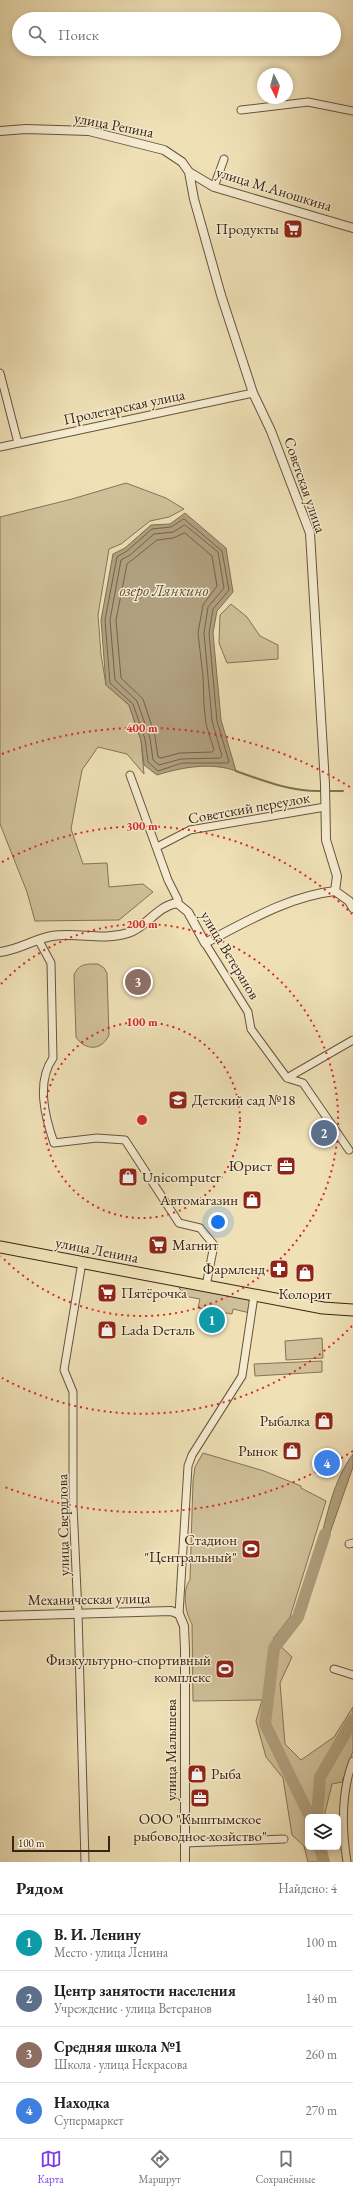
<!DOCTYPE html>
<html lang="ru">
<meta charset="utf-8">
<style>
body{margin:0;font-family:"EB Garamond",serif;background:#f6f6f6;color:#222}
.controls{position:absolute;right:12px;bottom:12px;display:grid;overflow:hidden;border-radius:6px;box-shadow:0 2px 6px #0003}
.controls button{width:36px;height:36px;display:grid;place-items:center;padding:0;border:0;border-bottom:1px solid #e0e0e0;background:#fff;color:#222;font:20px sans-serif}
.compass{position:absolute;left:257px;top:68px;width:36px;height:36px;border-radius:50%;background:#fff;box-shadow:0 2px 6px #0003;rotate:174deg}
.scale{position:absolute;left:12px;bottom:10px;width:98px;box-sizing:border-box;padding-left:4px;border:2px solid #3a2514;border-top:0;font-size:11px;line-height:14px;white-space:nowrap;color:#3a2514;-webkit-text-stroke:3px #f5ebd0;paint-order:stroke}
.you{position:absolute;left:218px;top:1222px;width:14px;height:14px;margin:-10px;border:3px solid #fff;border-radius:50%;background:#1a73e8;box-shadow:0 0 0 6px #1a73e833}
.badge{display:grid;place-items:center;width:26px;height:26px;border-radius:50%;background:#7c3aed;color:#fff;font-size:13px;font-weight:700}
.pin{position:absolute;translate:-50% -50%;border:2px solid #fff;box-shadow:0 1px 4px #0006}
.list{margin:0;padding:0;list-style:none}
h2{display:flex;justify-content:space-between;align-items:center;height:52px;margin:0;padding:0 16px;font-size:17px}
h2 small{font-size:13px;font-weight:400;color:#767676}
.list li{display:grid;grid-template-columns:26px 1fr auto;gap:12px;align-items:center;box-sizing:border-box;height:56px;padding:0 16px;border-top:1px solid #e0e0e0}
.list b{display:block;font-size:15px;white-space:nowrap}
.list p{margin:0;font-size:13px;white-space:nowrap;color:#767676}
.list em{font-size:13px;font-style:normal;color:#767676}
.icon{flex:none;width:22px;height:22px;fill:none;stroke:currentColor;stroke-width:2;stroke-linecap:round;stroke-linejoin:round}
.map{position:relative;flex:none;width:353px;height:1862px;overflow:hidden}
.search{position:absolute;background:#fff;box-shadow:0 2px 6px #0003;left:12px;right:12px;top:12px;height:44px;display:flex;align-items:center;gap:10px;box-sizing:border-box;padding:0 14px;border-radius:22px;color:#767676;font-size:15px}
.sheet{height:276px;background:#fff}
nav{display:flex;justify-content:space-around;align-items:center;box-sizing:border-box;height:56px;border-top:1px solid #e0e0e0;background:#fff;font-size:11px;color:#767676}
nav a{display:grid;justify-items:center;gap:2px}
nav .on{color:#7c3aed}
.map>svg:first-child{display:block}
.green{fill:#d0c09a;stroke:#857257}
.water{fill:#b1a07f;stroke:#816f54}
.lines{fill:none;stroke-linecap:round;stroke-linejoin:round}
.shore{stroke:#76624a;stroke-width:1}
.stream{stroke:#816f54;stroke-width:2}
.river{stroke:#b1a07f;stroke-width:12}
.minor-casing{stroke:#67543c;stroke-width:9}
.tertiary-casing{stroke:#67543c;stroke-width:10}
.primary-casing{stroke:#3a2514;stroke-width:13}
.minor{stroke:#f5ebd0;stroke-width:7}
.tertiary{stroke:#f5ebd0;stroke-width:8}
.primary{stroke:#efe0b6;stroke-width:11}
.ring{fill:none;stroke:#d62828;stroke-width:2;stroke-dasharray:2 4}
.labels{text-anchor:middle;stroke-width:3;stroke-linejoin:round;paint-order:stroke}
.street-label{font-size:15px;fill:#3a2514;stroke:#f5ebd0}
.poi-label{font-size:15px;fill:#3a2514;stroke:#f5ebd0;text-anchor:end}
.water-label{font-size:16px;font-style:italic;fill:#5e4a34;stroke:#f5ebd0}
.centre{fill:#d62828;stroke:#f5ebd0;stroke-width:2}
.ring-label{font-size:12px;text-anchor:middle;font-weight:bold;fill:#d62828;stroke:#f5ebd0;stroke-width:3;stroke-linejoin:round;paint-order:stroke}
</style>
<div class="map">
<svg width="353" height="1862" viewBox="0 0 353 1862">
<rect width="100%" height="100%" fill="#efe0b6"/>
<filter id="stains"><feTurbulence type="fractalNoise" baseFrequency=".005" numOctaves="4"/><feColorMatrix values="0 0 0 0 .2 0 0 0 0 .09 0 0 0 0 .02 0 0 0 .5 -.17"/></filter>
<radialGradient id="worn" r=".72"><stop offset=".6" stop-color="#630" stop-opacity="0"/><stop offset="1" stop-color="#630" stop-opacity=".3"/></radialGradient>
<!-- green -->
<path class="green" d="M126 483 166 498 184 509 169 517 150 521 121 544 109 549 98 615 101 654 106 685 129 705 141 740 144 774 127 754 98 747 82 770 71 829 83 864 107 863 109 887 143 884 153 892 119 920 35 921 27 892 0 824V517L72 499Z
M231 604 247 617 260 636 278 645V659L227 663 219 643 220 615Z
M98 964 104 968 107 973 109 1035C102 1051 85 1051 76 1037L74 975C79 963 87 964 98 964Z
M177 1284 248 1298 251 1302 250 1313 233 1309 232 1314 198 1308 200 1299 184 1296Z
M322 1338 323 1358 286 1360 285 1341Z
M322 1361V1372L255 1376 254 1364Z
M203 1453 264 1471 301 1486V1488L326 1501 290 1617 273 1639 292 1657 280 1683 285 1744 301 1760 334 1737 353 1707V1751L342 1782 332 1784 324 1817H308V1847H325L317 1854 320 1862H308L304 1846 292 1835 283 1778 266 1757 256 1721 262 1700 193 1701 192 1624C185 1613 182 1590 190 1580L193 1481 195 1467Z"/>
<!-- water -->
<path class="water" d="M185 513 226 548 233 592 217 611 213 633 221 720 236 771C211 762 183 767 157 775L144 765 141 740 129 705 106 685 101 620 113 554 125 548 151 525 170 524Z
M353 1454V1467L324 1550 319 1546C327 1515 333 1481 353 1454Z"/>
<g class="lines">
<!-- shore -->
<path class="shore" d="M184 519 222 551 229 590 213 609 209 633 217 721 229 762 227 763H182L158 771 148 762 145 739 133 704 110 683 105 620 117 557 127 551 152 529 171 527Z
M185 525 218 552 224 588 208 607 204 633 212 721 222 756 220 758 181 759 159 765 153 760 150 738 137 701 115 680 110 620 121 560 130 555 154 534 173 532Z
M185 533 212 556 217 586 203 605 198 633 203 676 204 705 206 724 214 750 212 752 180 753 161 758 158 757 155 736 143 699 121 678 116 620 127 564 157 540 173 538Z"/>
<!-- stream -->
<path class="stream" d="M236 771C264 781 292 792 322 791
M327 791H343"/>
<!-- river -->
<path class="river" d="M310 1817 265 1724 274 1648 298 1617 325 1534
M317 1817 320 1777 353 1720
M320 1847 324 1862"/>
<!-- minor casing -->
<g class="minor-casing">
<path id="minor" d="M241 110 308 102 353 111
M214 187 224 159
M0 373 18 443
M0 447 253 393
M130 775 168 880 178 900 177 903
M157 847 190 830 325 807
M39 941 51 963 53 1058C36 1082 45 1117 54 1143L97 1138 125 1140 179 1223 200 1228 214 1245 206 1286
M205 943 248 1012 251 1029 287 1078 303 1083 349 1150
M287 1078 353 1040
M82 1262 64 1370 73 1392V1506L78 1613 85 1862
M349 1544 353 1543
M179 1614 188 1466 192 1455 242 1376 254 1296
M334 1669 353 1675
M185 1843 284 1839
M347 1862C342 1830 341 1792 353 1761"/>
</g>
<!-- tertiary casing -->
<g class="tertiary-casing">
<path id="tertiary" d="M0 131 26 129 89 131 164 150 182 162 189 172 214 187 353 228
M189 172 194 199 221 295 253 393 271 431 310 533 325 784 326 840 337 876 335 891
M335 891 349 901 353 908
M0 952C19 950 34 939 52 936 78 932 103 941 128 933 147 927 157 906 177 903L188 912 205 943C246 922 289 896 335 891
M0 1616 171 1611 179 1614 184 1626 185 1649V1862"/>
</g>
<!-- primary casing -->
<g class="primary-casing">
<path id="primary" d="M0 1247 323 1308 353 1310"/>
</g>
<!-- minor -->
<use href="#minor" class="minor"/>
<!-- tertiary -->
<use href="#tertiary" class="tertiary"/>
<!-- primary -->
<use href="#primary" class="primary"/>
</g>
<!-- distance rings -->
<g class="ring">
<circle cx="142" cy="1120" r="98"/>
<path d="M1 984A196 196 0 1 1 1 1256"/>
<path d="M352 1326A294 294 0 0 1 2 1378M2 862A294 294 0 0 1 352 914"/>
<path d="M353 1451A392 392 0 0 1 2 1486M2 754A392 392 0 0 1 353 789"/>
</g>
<!-- icons -->
<defs>
<g id="supermarket-square" transform="scale(1)"><rect x="-9" y="-9" width="18" height="18" rx="4" fill="#8f2418" stroke="#f5ebd0"/><path d="M-6-5.5h2.5l.6 2H6L4.5 2H-2.5L-4.4-4H-6ZM-1.5 3.2a1.3 1.3 0 1 0 .1 0ZM3 3.2a1.3 1.3 0 1 0 .1 0Z" fill="#fff"/></g>
<g id="school-square" transform="scale(1)"><rect x="-9" y="-9" width="18" height="18" rx="4" fill="#8f2418" stroke="#f5ebd0"/><path d="M0-5L7-2L0 1L-7-2ZM-4 1L0 2.5L4 1V4Q0 6-4 4Z" fill="#fff"/></g>
<g id="office-square" transform="scale(1)"><rect x="-9" y="-9" width="18" height="18" rx="4" fill="#8f2418" stroke="#f5ebd0"/><path d="M-6-3h4V-5.5h4V-3h4V5H-6ZM-1-4.5V-3h2v-1.5ZM-6 0V1H6V0Z" fill="#fff"/></g>
<g id="shop-square" transform="scale(1)"><rect x="-9" y="-9" width="18" height="18" rx="4" fill="#8f2418" stroke="#f5ebd0"/><path d="M-5-2.5h2.3a2.7 3.5 0 0 1 5.4 0H5L5.5 6h-11ZM-1.5-2.5h3a1.5 2.3 0 0 0-3 0Z" fill="#fff"/></g>
<g id="pharmacy-square" transform="scale(1)"><rect x="-9" y="-9" width="18" height="18" rx="4" fill="#8f2418" stroke="#f5ebd0"/><path d="M-2-6h4v4h4v4h-4v4h-4v-4h-4v-4h4Z" fill="#fff"/></g>
<g id="stadium-square" transform="scale(1)"><rect x="-9" y="-9" width="18" height="18" rx="4" fill="#8f2418" stroke="#f5ebd0"/><path d="M0-5a6.5 5 0 1 0 0 10a6.5 5 0 1 0 0-10ZM-3.5-1.8h7v3.6h-7Z" fill="#fff"/></g>
</defs>
<g fill-rule="evenodd">
<use href="#supermarket-square" x="293" y="229"/>
<use href="#school-square" x="178" y="1100"/>
<use href="#office-square" x="286" y="1166"/>
<use href="#shop-square" x="128" y="1177"/>
<use href="#shop-square" x="252" y="1200"/>
<use href="#supermarket-square" x="158" y="1245"/>
<use href="#pharmacy-square" x="279" y="1269"/>
<use href="#shop-square" x="305" y="1273"/>
<use href="#supermarket-square" x="107" y="1293"/>
<use href="#shop-square" x="107" y="1330"/>
<use href="#shop-square" x="324" y="1421"/>
<use href="#shop-square" x="292" y="1451"/>
<use href="#stadium-square" x="251" y="1549"/>
<use href="#stadium-square" x="225" y="1669"/>
<use href="#shop-square" x="197" y="1774"/>
<use href="#office-square" x="200" y="1798"/>
</g>
<g class="labels">
<!-- street labels -->
<g class="street-label">
<text transform="translate(114 125) rotate(11)" y="5">улица Репина</text>
<text transform="translate(274 189) rotate(17)" y="5">улица М.Аношкина</text>
<text transform="translate(124 407) rotate(-12)" y="5">Пролетарская улица</text>
<text transform="translate(305 485) rotate(71)" y="5">Советская улица</text>
<text transform="translate(249 808) rotate(-10)" y="5">Советский переулок</text>
<text transform="translate(230 955) rotate(59)" y="5">улица Ветеранов</text>
<text transform="translate(97 1250) rotate(11)" y="5">улица Ленина</text>
<text transform="translate(63 1525) rotate(-91)" y="5">улица Свердлова</text>
<text transform="translate(89 1599) rotate(-1)" y="5">Механическая улица</text>
<text transform="translate(171 1750) rotate(-90)" y="5">улица Малышева</text>
</g>
<!-- poi labels -->
<g class="poi-label">
<text x="279" y="234">Продукты</text>
<text x="192" y="1105" text-anchor="start">Детский сад №18</text>
<text x="272" y="1171">Юрист</text>
<text x="142" y="1182" text-anchor="start">Unicomputer</text>
<text x="238" y="1205">Автомагазин</text>
<text x="172" y="1250" text-anchor="start">Магнит</text>
<text x="265" y="1274">Фармленд</text>
<text x="121" y="1298" text-anchor="start">Пятёрочка</text>
<text x="305" y="1299" text-anchor="middle">Колорит</text>
<text x="121" y="1335" text-anchor="start">Lada Dеталь</text>
<text x="310" y="1426">Рыбалка</text>
<text x="278" y="1456">Рынок</text>
<text x="237" y="1545">Стадион<tspan x="237" dy="17">"Центральный"</tspan></text>
<text x="211" y="1665">Физкультурно-спортивный<tspan x="211" dy="17">комплекс</tspan></text>
<text x="211" y="1779" text-anchor="start">Рыба</text>
<text x="200" y="1824" text-anchor="middle">ООО "Кыштымское<tspan x="200" dy="17">рыбоводное хозйство"</tspan></text>
</g>
<!-- water labels -->
<g class="water-label">
<text x="164" y="596">озеро Лянкино</text>
</g>
</g>
<circle cx="142" cy="1120" r="6" class="centre"/>
<g class="ring-label">
<text x="142" y="732">400 m</text>
<text x="142" y="830">300 m</text>
<text x="142" y="928">200 m</text>
<text x="142" y="1026">100 m</text>
</g>
<rect width="100%" height="100%" filter="url(#stains)"/>
<rect width="100%" height="100%" fill="url(#worn)"/>
</svg>
<div class="controls">
<button><svg class="icon" aria-label="layers" viewBox="0 0 24 24"><path d="M12 4l9 5-9 5-9-5zM3 14l9 5 9-5"/></svg></button>
</div>
<svg class="compass" viewBox="-18 -18 36 36"><path d="M0-13l5 13h-10z" fill="#e53935"/><path d="M0 13l5-13h-10z" fill="#767676"/></svg>
<div class="scale">100 m</div>
<div class="you"></div>
<div class="pin badge" style="left:212px;top:1320px;background:#0f9aa8">1</div>
<div class="pin badge" style="left:324px;top:1133px;background:#5c6f8a">2</div>
<div class="pin badge" style="left:138px;top:982px;background:#8d6e63">3</div>
<div class="pin badge" style="left:327px;top:1463px;background:#3f7fe0">4</div>
<div class="search"><svg class="icon" aria-label="search" viewBox="0 0 24 24"><circle cx="10" cy="10" r="6"/><path d="M15 15l6 6"/></svg>Поиск</div>
</div>
<section class="sheet">
<h2>Рядом<small>Найдено: 4</small></h2>
<ul class="list">
<li><span class="badge" style="background:#0f9aa8">1</span><div><b>В. И. Ленину</b><p>Место · улица Ленина</p></div><em>100 m</em></li>
<li><span class="badge" style="background:#5c6f8a">2</span><div><b>Центр занятости населения</b><p>Учреждение · улица Ветеранов</p></div><em>140 m</em></li>
<li><span class="badge" style="background:#8d6e63">3</span><div><b>Средняя школа №1</b><p>Школа · улица Некрасова</p></div><em>260 m</em></li>
<li><span class="badge" style="background:#3f7fe0">4</span><div><b>Находка</b><p>Супермаркет</p></div><em>270 m</em></li>
</ul>
</section>
<nav>
<a class="on"><svg class="icon" aria-label="map" viewBox="0 0 24 24"><path d="M3 6l6-2 6 2 6-2v14l-6 2-6-2-6 2zM9 4v14M15 6v14"/></svg>Карта</a>
<a><svg class="icon" aria-label="directions" viewBox="0 0 24 24"><path d="M12 3l9 9-9 9-9-9zM9 14v-3h6M13 9l2 2-2 2"/></svg>Маршрут</a>
<a><svg class="icon" aria-label="saved" viewBox="0 0 24 24"><path d="M7 4h10v16l-5-4-5 4z"/></svg>Сохранённые</a>
</nav>
